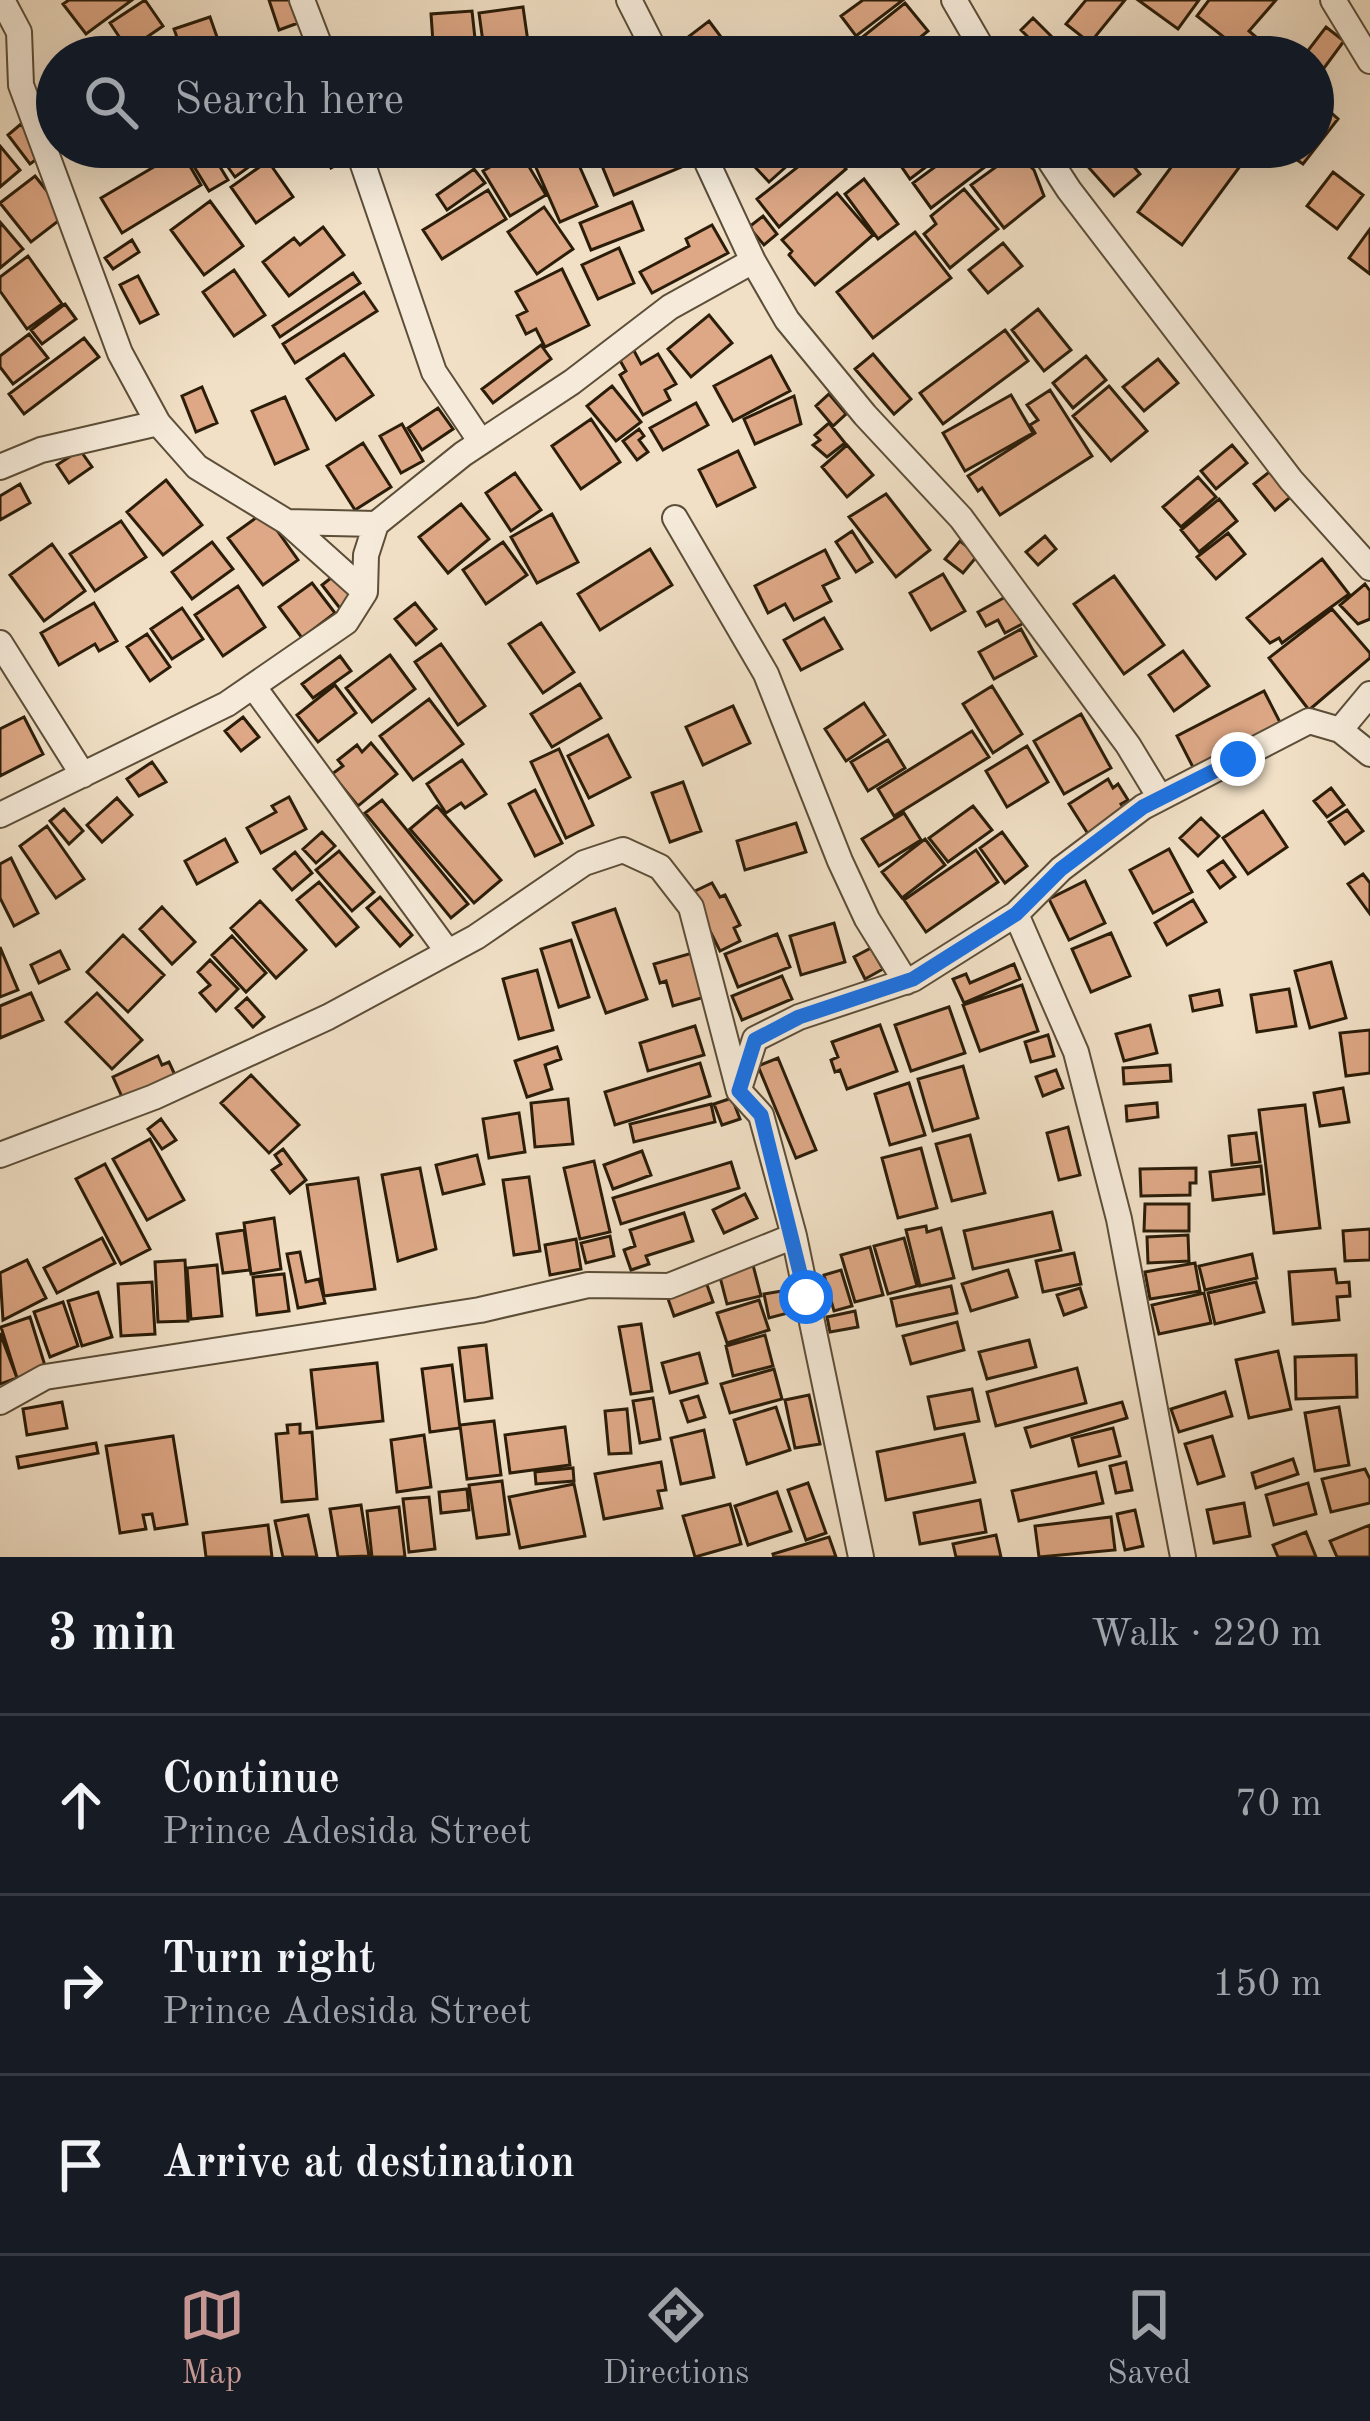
<!DOCTYPE html>
<meta charset="utf-8">
<style>
body{margin:0;font-family:"Old Standard TT",serif;background:#20242c;color:#f1f3f6}
.stop{position:absolute;width:36px;height:36px;margin:-27px;border:9px solid #1a73e8;border-radius:50%;background:#fff}
.stop.end{background:#1a73e8;border-color:#fff;box-shadow:0 3px 12px #0008}
.list{margin:0;padding:0;list-style:none}
h2{display:flex;justify-content:space-between;align-items:center;height:156px;margin:0;padding:0 48px;font-size:51px}
h2 small{font-size:39px;font-weight:400;color:#9ea1a6}
.list li{display:grid;grid-template-columns:78px 1fr auto;gap:36px;align-items:center;box-sizing:border-box;height:180px;padding:0 48px;border-top:3px solid #363941}
.list b{display:block;font-size:45px;white-space:nowrap}
.list p{margin:0;font-size:39px;white-space:nowrap;color:#9ea1a6}
.list em{font-size:39px;font-style:normal;color:#9ea1a6}
.icon{flex:none;width:66px;height:66px;fill:none;stroke:currentColor;stroke-width:2;stroke-linecap:round;stroke-linejoin:round}
.map{position:relative;flex:none;width:1370px;height:1557px;overflow:hidden}
.search{position:absolute;background:#171b24;box-shadow:0 12px 48px #0002;left:36px;right:36px;top:36px;height:132px;display:flex;align-items:center;gap:30px;box-sizing:border-box;padding:0 42px;border-radius:66px;color:#9ea1a6;font-size:45px}
.sheet{height:696px;background:#171b24}
nav{display:flex;justify-content:space-around;align-items:center;box-sizing:border-box;height:168px;border-top:3px solid #363941;background:#171b24;font-size:33px;color:#9ea1a6}
nav a{display:grid;justify-items:center;gap:6px}
nav .on{color:#c59692}
.map>svg:first-child{display:block}
.building{fill:#dea886;stroke:#2b1d09;stroke-width:3}
.lines{fill:none;stroke-linecap:round;stroke-linejoin:round}
.street-casing{stroke:#5c4e38;stroke-width:28}
.street{stroke:#f6ebda;stroke-width:24}
.route{stroke:#1a73e8;stroke-width:15}
</style>
<div class="map">
<svg width="1370" height="1557" viewBox="0 0 1370 1557">
<rect width="100%" height="100%" fill="#f1e0c6"/>
<filter id="stains"><feTurbulence type="fractalNoise" baseFrequency=".00167" numOctaves="4"/><feColorMatrix values="0 0 0 0 .2 0 0 0 0 .09 0 0 0 0 .02 0 0 0 .5 -.17"/></filter>
<radialGradient id="worn" r=".72"><stop offset=".6" stop-color="#630" stop-opacity="0"/><stop offset="1" stop-color="#630" stop-opacity=".3"/></radialGradient>
<!-- building -->
<path class="building" d="M69 0H132L86 34 63 4Z
M145 0 163 26 128 50 110 23Z
M269 0H290L298 23 279 30Z
M863 0H903L856 36 841 16Z
M1086 0H1125L1090 43 1066 24Z
M1138 0H1199L1178 29Z
M1209 0H1276L1249 31 1256 37 1244 53 1197 16Z
M905 3 928 31 896 57H866L855 43Z
M523 7 530 56 485 57 479 13Z
M472 11 477 57H434L431 14Z
M210 17 224 57H184L174 29Z
M1033 18 1052 37 1040 49 1021 30Z
M709 21 730 49 719 57H682L675 47Z
M1326 27 1344 41 1313 83V57H1303Z
M1314 97 1338 119 1303 164 1278 147H1313Z
M21 124 44 154 30 164 8 135Z
M0 146 20 170 0 187Z
M182 147H208L228 180 209 191Z
M225 147H276L235 177 218 153Z
M321 147H346L351 157 331 168Z
M433 147H488L489 150 471 152 472 160 455 162 454 154 434 156Z
M571 147 597 206 560 222 534 163Z
M606 147H676L684 166 614 195 596 151Z
M742 147H808L769 182 739 150Z
M823 147H828L846 169 779 227 757 199Z
M894 147H952L910 179 890 150Z
M962 147H1011L931 208 913 183Z
M1095 147H1118L1140 174 1114 196 1083 161Z
M1186 147H1231L1246 158 1182 245 1138 212Z
M519 150 546 195 510 216 483 171Z
M181 151 201 185 122 233 101 198Z
M1011 156 1019 165 1027 163 1034 170 1044 196 1004 228 971 185Z
M268 161 293 197 256 223 231 187Z
M474 169 485 183 447 210 437 195Z
M1333 172 1363 195 1337 229 1307 206Z
M35 176 66 215 31 242 0 203Z
M864 179 898 224 878 239 845 194Z
M964 189 998 229 950 268 924 234 936 224 931 216Z
M488 190 506 219 442 259 423 230Z
M837 193 873 235 815 285 789 255 792 251 782 240Z
M210 201 243 246 204 275 171 230Z
M632 202 643 230 591 250 580 223Z
M544 207 573 249 537 274 508 232Z
M763 216 777 234 764 245 749 227Z
M0 222 23 249 0 268Z
M712 225 728 253 652 293 640 272 689 246 686 239Z
M323 227 344 255 289 296 263 262 294 238 300 245Z
M1370 229V274L1349 258Z
M915 232 951 278 873 338 837 292Z
M132 240 139 252 113 269 105 258Z
M1003 243 1022 266 988 293 969 270Z
M619 248 634 283 598 299 582 265Z
M28 256 62 304 27 329 0 291V277Z
M562 269 589 325 545 347 536 329 526 334 517 316 527 311 516 292Z
M234 270 265 315 234 336 203 292Z
M353 273 360 283 280 337 273 326Z
M138 276 158 314 140 323 120 285Z
M364 292 377 311 295 363 283 344Z
M65 304 76 319 42 344 31 330Z
M1038 309 1071 350 1044 371 1012 330Z
M709 315 732 343 691 377 668 349Z
M1005 330 1028 361 943 424 920 393Z
M29 334 48 358 13 384 0 367V356Z
M84 338 99 357 24 414 9 394Z
M541 345 551 359 493 403 482 389Z
M632 347 641 364 658 354 676 384 665 390 670 400 643 415 620 375 626 371 617 355Z
M344 354 373 395 336 420 307 379Z
M873 354 911 399 894 414 855 369Z
M771 356 790 391 733 421 714 386Z
M1086 356 1106 380 1073 408 1053 383Z
M1158 359 1178 383 1144 411 1123 387Z
M612 386 641 422 616 441 587 406Z
M1109 386 1147 431 1111 461 1073 416Z
M202 387 217 423 196 432 182 396Z
M1050 390 1092 456 1000 515 982 488 978 491 968 476 1035 433 1030 425 1038 420 1027 405Z
M829 394 846 414 833 426 816 406Z
M1011 395 1033 433 965 471 943 433Z
M794 396 801 424 755 444 744 419Z
M285 397 308 449 275 464 252 411Z
M696 403 708 425 663 450 650 428Z
M438 408 453 429 422 450 408 428Z
M591 419 620 462 581 489 552 446Z
M829 423 845 443 827 457 813 445 820 440 815 435Z
M402 424 423 461 401 473 380 436Z
M639 429 644 436 639 440 648 452 637 460 623 441Z
M363 443 391 487 355 510 327 466Z
M847 445 873 475 847 497 822 467Z
M1232 445 1247 463 1216 489 1201 471Z
M80 450 92 467 69 483 57 465Z
M738 451 755 487 717 506 699 470Z
M1273 469 1293 495 1275 510 1254 484Z
M515 473 541 510 511 531 486 493Z
M1198 477 1216 497 1181 527 1163 507Z
M166 480 202 525 163 555 127 512Z
M20 484 30 503 0 520V496Z
M886 494 930 550 896 577 849 517Z
M1219 499 1237 521 1199 552 1181 530Z
M461 504 489 539 448 573 419 537Z
M264 512 298 560 263 585 228 538Z
M552 514 578 562 537 583 511 537Z
M121 521 146 557 95 591 70 554Z
M852 531 872 562 856 572 836 542Z
M1228 533 1245 554 1216 579 1197 557Z
M1045 536 1056 549 1038 565 1026 552Z
M960 541 978 555 963 573 945 559Z
M212 542 233 569 192 599 172 572Z
M503 542 527 575 486 604 463 570Z
M52 544 85 591 44 621 10 575Z
M650 549 672 585 600 630 578 594Z
M825 550 839 578 823 586 831 601 794 620 785 604 768 613 755 586Z
M1322 559 1349 594 1282 643 1279 638 1270 643 1247 618Z
M336 574 356 601 342 611 322 585Z
M943 574 965 611 931 630 910 593Z
M1114 576 1164 645 1124 674 1074 604Z
M312 583 335 613 302 638 279 607Z
M1365 584 1370 591V619L1358 624 1340 605Z
M238 586 265 627 223 656 195 615Z
M1009 595 1024 623 1005 633 998 620 986 626 978 612Z
M94 603 117 641 99 651 95 644 59 665 41 633Z
M415 603 436 629 416 645 395 619Z
M182 608 203 639 172 659 151 629Z
M1332 609 1370 653V658L1309 710 1269 658Z
M824 618 842 649 801 670 784 640Z
M541 623 574 672 543 693 509 644Z
M1021 629 1036 656 994 679 979 652Z
M147 634 170 667 150 681 127 647Z
M441 644 485 706 458 725 415 662Z
M1183 651 1209 686 1174 711 1149 675Z
M390 655 415 689 372 722 346 688Z
M340 656 351 671 313 698 302 684Z
M580 684 601 718 552 747 531 714Z
M335 685 356 713 318 742 297 715Z
M992 686 1022 734 993 753 963 704Z
M1264 691 1283 728 1196 773 1177 736Z
M429 699 463 744 413 780 380 736Z
M864 703 885 735 846 761 825 729Z
M733 706 750 743 703 765 686 727Z
M1081 714 1111 768 1064 794 1034 741Z
M24 717 43 754 0 776V729Z
M243 717 259 737 241 751 225 731Z
M972 731 989 757 894 816 878 789Z
M608 735 630 777 589 798 568 756Z
M888 740 905 768 868 791 851 762Z
M371 743 397 774 358 806 332 774 343 766 338 760 357 745 362 752Z
M1027 746 1048 782 1007 807 986 771Z
M559 749 593 825 566 838 531 762Z
M462 760 486 794 465 808 461 803 446 813 427 784Z
M152 762 166 782 139 796 127 779Z
M1108 779 1113 788 1118 784 1128 800 1121 804 1127 814 1090 837 1069 804Z
M683 782 701 831 670 842 652 793Z
M1331 788 1344 805 1327 817 1314 801Z
M535 790 562 843 535 856 509 804Z
M289 797 306 829 261 853 247 828 276 812 272 806Z
M117 798 132 815 102 842 87 825Z
M382 800 468 904 451 918 365 813Z
M437 806 501 880 474 903 410 829Z
M973 806 992 830 948 862 929 838Z
M64 809 83 831 69 844 50 821Z
M1347 810 1363 831 1345 844 1329 822Z
M1263 811 1287 847 1248 874 1223 838Z
M904 813 921 840 879 866 862 839Z
M1201 818 1219 836 1198 856 1180 838Z
M796 823 806 852 745 870 737 841Z
M47 826 84 879 56 898 20 846Z
M322 832 335 846 316 863 303 849Z
M1002 832 1027 866 1005 883 980 848Z
M225 839 237 862 197 884 185 861Z
M925 839 945 865 902 898 882 872Z
M1169 849 1192 892 1153 913 1130 870Z
M976 850 998 882 926 932 904 900Z
M339 851 374 892 352 911 316 870Z
M295 852 312 873 292 890 274 869Z
M11 858 38 913 14 926 0 898V864Z
M1223 861 1235 877 1220 888 1208 871Z
M1363 874 1370 883V914L1348 884Z
M1085 881 1105 923 1069 940 1049 899Z
M319 882 358 927 336 946 297 900Z
M712 883 720 897 725 895 740 925 734 928 740 941 720 951 691 893Z
M380 897 412 935 400 946 367 908Z
M1193 900 1206 922 1167 945 1155 923Z
M260 901 306 950 276 978 231 928Z
M162 907 195 942 172 964 140 929Z
M615 909 647 999 606 1013 573 923Z
M834 923 845 962 801 975 790 936Z
M1111 933 1130 976 1091 992 1072 949Z
M777 934 790 967 738 987 725 954Z
M123 935 164 975 128 1012 87 972Z
M232 936 266 973 246 992 212 955Z
M571 940 589 997 559 1007 541 949Z
M0 947 18 990 0 997Z
M871 948 883 969 865 979 854 957Z
M60 951 69 969 39 983 31 965Z
M699 951 712 995 673 1006 666 981 660 983 654 964Z
M210 960 238 989 216 1011 200 993 210 985 198 972Z
M1331 962 1346 1018 1310 1028 1295 971Z
M1014 964 1020 979 964 1003 953 979 966 974 970 983Z
M537 970 553 1030 519 1039 503 979Z
M782 976 792 999 742 1020 732 996Z
M1022 985 1038 1031 980 1051 963 1005Z
M1289 989 1296 1026 1257 1032 1251 995Z
M1219 990 1222 1005 1193 1011 1190 996Z
M31 993 43 1020 0 1038V1006Z
M97 993 142 1040 112 1069 66 1022Z
M247 998 264 1017 253 1027 236 1008Z
M949 1007 965 1053 911 1071 895 1025Z
M880 1025 897 1071 847 1089 840 1070 835 1072 831 1060 838 1057 832 1042Z
M1150 1025 1157 1053 1124 1061 1116 1034Z
M695 1026 704 1055 648 1071 640 1043Z
M1370 1030V1073L1346 1076 1340 1033Z
M1048 1035 1054 1056 1031 1062 1025 1042Z
M557 1047 561 1059 545 1065 552 1089 527 1097 515 1061Z
M158 1056 162 1065 169 1062 175 1075 123 1099 113 1077Z
M778 1058 816 1150 796 1158 758 1066Z
M700 1063 710 1096 615 1125 605 1092Z
M1170 1065 1171 1081 1124 1084 1123 1068Z
M963 1066 978 1118 933 1131 918 1079Z
M1056 1070 1063 1088 1043 1096 1036 1077Z
M251 1075 299 1125 269 1153 221 1103Z
M909 1083 925 1135 890 1145 875 1094Z
M1343 1088 1349 1122 1320 1126 1314 1093Z
M732 1098 740 1119 722 1125 714 1104Z
M568 1099 573 1144 535 1147 531 1103Z
M1157 1103 1158 1117 1127 1121 1126 1106Z
M711 1104 715 1122 634 1142 630 1124Z
M1305 1105 1320 1228 1274 1233 1259 1110Z
M519 1113 525 1152 489 1158 483 1119Z
M161 1119 176 1140 162 1149 148 1129Z
M1068 1127 1080 1175 1059 1180 1047 1133Z
M1256 1133 1260 1162 1232 1165 1229 1136Z
M970 1135 985 1193 952 1201 936 1144Z
M150 1139 184 1200 147 1220 113 1159Z
M921 1148 937 1208 898 1218 882 1158Z
M283 1149 306 1180 290 1193 272 1170 281 1164 275 1155Z
M642 1151 651 1175 613 1189 604 1165Z
M477 1155 484 1184 443 1194 436 1165Z
M594 1161 610 1232 580 1239 564 1168Z
M731 1162 739 1188 621 1224 613 1198Z
M105 1164 150 1249 121 1264 76 1179Z
M1261 1166 1264 1194 1213 1200 1210 1172Z
M420 1168 436 1249 398 1261 382 1175Z
M1196 1168V1183H1190V1195L1141 1196 1140 1169Z
M529 1177 540 1251 514 1255 503 1180Z
M358 1178 375 1289 324 1296 307 1185Z
M745 1194 757 1218 724 1233 713 1210Z
M1145 1204H1189V1231H1144Z
M1052 1212 1061 1250 973 1269 964 1231Z
M684 1213 693 1241 646 1256 649 1264 631 1270 624 1250 635 1246 630 1230Z
M274 1218 281 1269 251 1274 244 1223Z
M926 1226 927 1232 941 1228 954 1278 920 1286 906 1230Z
M1370 1229V1260L1345 1261 1343 1231Z
M244 1230 250 1270 223 1273 217 1234Z
M1188 1235 1189 1261 1148 1263 1147 1237Z
M610 1236 614 1256 586 1263 581 1243Z
M102 1238 115 1263 57 1293 44 1268Z
M904 1238 917 1286 888 1294 874 1246Z
M576 1239 581 1269 550 1275 545 1245Z
M870 1247 883 1295 855 1302 841 1255Z
M300 1252 306 1282 319 1279 325 1303 298 1308 287 1254Z
M1074 1253 1081 1284 1043 1292 1036 1261Z
M1252 1254 1257 1278 1205 1290 1199 1266Z
M27 1260 46 1298 3 1320 0 1273Z
M185 1260 188 1321 158 1322 155 1262Z
M1195 1263 1200 1291 1150 1299 1145 1272Z
M217 1265 222 1316 191 1319 187 1268Z
M753 1265 761 1296 727 1304 719 1273Z
M1335 1269 1337 1283 1349 1282 1350 1296 1337 1297 1339 1320 1293 1324 1289 1272Z
M841 1270 852 1306 834 1311 824 1275Z
M1008 1270 1017 1297 971 1311 962 1284Z
M284 1274 289 1311 257 1315 253 1277Z
M705 1279 713 1302 674 1316 666 1293Z
M152 1282 155 1334 121 1336 118 1284Z
M1256 1282 1264 1312 1215 1324 1208 1293Z
M951 1286 957 1313 897 1326 891 1299Z
M1080 1288 1086 1307 1064 1315 1057 1295Z
M788 1290 792 1312 769 1318 764 1294Z
M98 1292 112 1337 82 1346 68 1301Z
M1204 1293 1211 1323 1159 1334 1152 1305Z
M759 1300 769 1330 727 1343 717 1313Z
M63 1302 78 1346 50 1357 34 1312Z
M855 1311 858 1327 830 1332 827 1317Z
M30 1317 46 1369 17 1378 1 1327Z
M957 1322 964 1350 911 1364 903 1336Z
M641 1324 652 1391 631 1394 619 1327Z
M0 1333 17 1378 0 1384Z
M765 1335 773 1366 733 1376 726 1346Z
M1029 1340 1036 1367 987 1379 979 1352Z
M486 1345 492 1398 465 1401 459 1348Z
M1278 1351 1291 1409 1249 1418 1236 1360Z
M699 1353 707 1383 670 1393 662 1363Z
M1356 1355 1357 1397 1296 1399 1295 1357Z
M377 1363 383 1421 317 1428 311 1370Z
M452 1365 460 1428 430 1432 422 1369Z
M1077 1368 1086 1403 996 1426 987 1392Z
M774 1369 782 1399 730 1413 721 1384Z
M972 1389 979 1421 935 1429 928 1397Z
M1225 1392 1232 1416 1179 1432 1171 1409Z
M809 1395 820 1444 795 1448 785 1400Z
M698 1396 705 1417 688 1422 681 1401Z
M653 1398 660 1439 640 1443 633 1401Z
M62 1402 67 1428 27 1435 23 1409Z
M1122 1402 1127 1418 1031 1447 1025 1428Z
M776 1407 790 1450 747 1464 734 1420Z
M1339 1407 1349 1465 1315 1471 1305 1413Z
M627 1409 631 1453 609 1454 605 1411Z
M494 1421 501 1475 467 1479 460 1425Z
M300 1424V1433L312 1432 317 1499 282 1502 276 1434 288 1433 287 1425Z
M565 1427 570 1465 510 1473 505 1435Z
M1113 1428 1120 1456 1079 1466 1072 1438Z
M704 1430 714 1477 681 1484 671 1438Z
M964 1434 975 1482 886 1500 877 1452Z
M424 1435 431 1487 397 1492 391 1440Z
M173 1436 187 1524 155 1529 152 1514 143 1515 146 1529 120 1533 106 1446Z
M1212 1436 1224 1476 1198 1484 1185 1444Z
M96 1443 98 1453 19 1468 17 1457Z
M1293 1459 1298 1474 1256 1488 1252 1473Z
M661 1462 666 1490 658 1491 662 1508 604 1519 595 1474Z
M1126 1462 1132 1490 1116 1493 1110 1466Z
M573 1468 574 1481 536 1484 535 1472Z
M1365 1469 1370 1479V1503L1331 1512 1322 1479Z
M1096 1472 1103 1503 1019 1521 1012 1491Z
M502 1481 509 1534 477 1538 469 1485Z
M808 1483 826 1533 806 1540 788 1490Z
M1308 1483 1316 1514 1274 1525 1266 1495Z
M574 1484 585 1536 520 1548 509 1497Z
M467 1489 469 1510 441 1513 439 1492Z
M777 1492 791 1531 748 1545 735 1506Z
M429 1497 435 1549 409 1552 403 1499Z
M980 1500 986 1532 920 1544 914 1513Z
M1244 1503 1250 1536 1214 1543 1207 1510Z
M730 1504 741 1544 695 1557 683 1516Z
M361 1505 369 1556 338 1557 330 1509Z
M399 1507 405 1557H372L367 1511Z
M1135 1510 1143 1546 1125 1550 1117 1514Z
M308 1515 317 1557H283L275 1521Z
M1111 1517 1115 1550 1039 1557 1035 1526Z
M268 1525 272 1557H206L203 1533Z
M1370 1525V1557H1337L1330 1541Z
M1306 1532 1316 1557H1278L1273 1545Z
M996 1535 1001 1557H956L953 1544Z
M829 1537 836 1557H774L773 1554Z"/>
<g class="lines">
<!-- street casing -->
<g class="street-casing">
<path id="street" d="M2 0 19 32 21 85 120 353 158 423 197 467 287 522 365 592
M302 0 324 57
M629 0 658 57
M954 0 987 57
M1333 0 1370 61
M357 147 434 372 481 442
M700 147 753 261 787 320 865 415 961 518 1128 745 1159 796
M1041 147 1069 190 1291 480 1370 568
M0 467 41 450 158 423
M675 518 766 674 840 861 867 919 906 982
M287 522 376 524
M0 643 83 775
M253 686 448 952
M1340 730 1370 754
M0 815 227 704 346 622 365 592 366 555 376 524 463 454 572 382 670 307 753 261
M1016 914 1076 1052 1119 1219 1183 1557
M739 1089 755 1039 799 1017 913 979 1016 914 1061 869 1143 807 1309 721 1340 730 1370 694
M0 1155 154 1097 328 1017 476 937 584 863 623 850 660 867 691 907 739 1091 761 1115 794 1236 861 1557
M0 1402 45 1377 480 1310 588 1285 669 1286 794 1236"/>
</g>
<!-- street -->
<use href="#street" class="street"/>
</g>
<g class="lines">
<!-- route -->
<path class="route" d="M806 1297 761 1115 739 1091 755 1040 799 1017 913 979 1016 914 1061 869 1143 807 1238 759"/>
</g>
<rect width="100%" height="100%" filter="url(#stains)"/>
<rect width="100%" height="100%" fill="url(#worn)"/>
</svg>
<div class="stop" style="left:806px;top:1297px"></div>
<div class="stop end" style="left:1238px;top:759px"></div>
<div class="search"><svg class="icon" aria-label="search" viewBox="0 0 24 24"><circle cx="10" cy="10" r="6"/><path d="M15 15l6 6"/></svg>Search here</div>
</div>
<section class="sheet">
<h2>3 min<small>Walk · 220 m</small></h2>
<ul class="list">
<li><svg class="icon" aria-label="ahead" viewBox="0 0 24 24"><path d="M12 20V5M6 11l6-6 6 6"/></svg><div><b>Continue</b><p>Prince Adesida Street</p></div><em>70 m</em></li>
<li><svg class="icon" aria-label="right" viewBox="0 0 24 24"><path d="M7 20v-9h11M14 6l5 5-5 5"/></svg><div><b>Turn right</b><p>Prince Adesida Street</p></div><em>150 m</em></li>
<li><svg class="icon" aria-label="arrive" viewBox="0 0 24 24"><path d="M6 21V4h12l-3 4 3 4H6"/></svg><div><b>Arrive at destination</b></div></li>
</ul>
</section>
<nav>
<a class="on"><svg class="icon" aria-label="map" viewBox="0 0 24 24"><path d="M3 6l6-2 6 2 6-2v14l-6 2-6-2-6 2zM9 4v14M15 6v14"/></svg>Map</a>
<a><svg class="icon" aria-label="directions" viewBox="0 0 24 24"><path d="M12 3l9 9-9 9-9-9zM9 14v-3h6M13 9l2 2-2 2"/></svg>Directions</a>
<a><svg class="icon" aria-label="saved" viewBox="0 0 24 24"><path d="M7 4h10v16l-5-4-5 4z"/></svg>Saved</a>
</nav>
